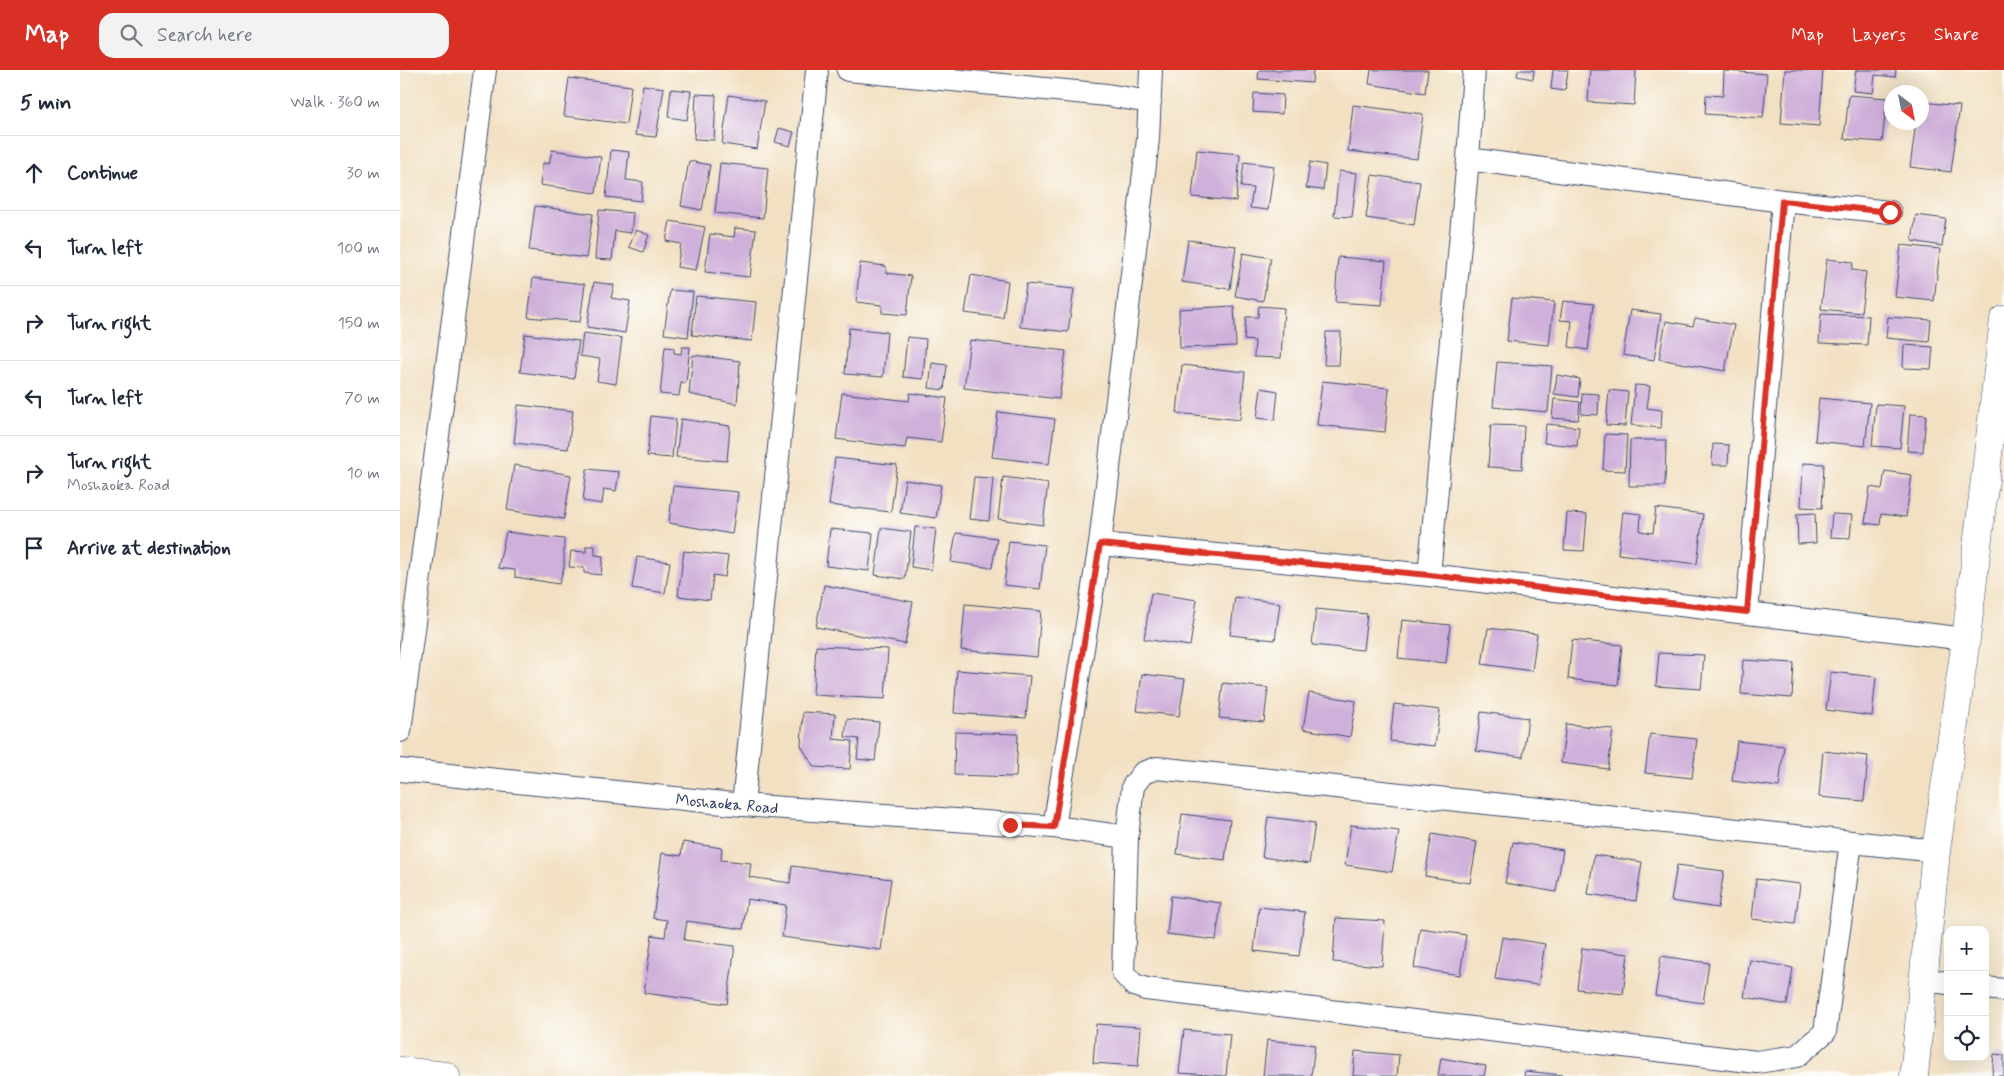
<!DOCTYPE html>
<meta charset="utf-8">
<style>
body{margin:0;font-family:Mynerve,sans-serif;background:#f2f2f3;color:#1f2937}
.controls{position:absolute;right:15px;bottom:15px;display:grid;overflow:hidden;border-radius:10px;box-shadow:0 5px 20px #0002}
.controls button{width:45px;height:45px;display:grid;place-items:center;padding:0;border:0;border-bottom:1px solid #e0e1e3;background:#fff;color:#1f2937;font:25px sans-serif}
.compass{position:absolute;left:1484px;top:15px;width:45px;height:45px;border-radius:50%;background:#fff;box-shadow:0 5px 20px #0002;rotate:148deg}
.stop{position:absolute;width:15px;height:15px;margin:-11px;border:4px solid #d93025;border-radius:50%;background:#fff}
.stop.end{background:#d93025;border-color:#fff;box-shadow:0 1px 5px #0008}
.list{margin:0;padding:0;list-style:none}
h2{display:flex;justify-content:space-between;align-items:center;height:65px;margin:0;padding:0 20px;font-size:21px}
h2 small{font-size:16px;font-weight:400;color:#747a83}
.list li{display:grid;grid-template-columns:32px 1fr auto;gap:15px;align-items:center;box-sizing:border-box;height:75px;padding:0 20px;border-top:1px solid #e0e1e3}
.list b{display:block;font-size:19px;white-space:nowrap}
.list p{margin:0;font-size:16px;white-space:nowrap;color:#747a83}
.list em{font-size:16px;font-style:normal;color:#747a83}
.icon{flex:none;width:28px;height:28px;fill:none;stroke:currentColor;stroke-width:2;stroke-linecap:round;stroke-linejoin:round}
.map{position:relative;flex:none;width:1604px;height:1006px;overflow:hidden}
header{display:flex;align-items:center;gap:30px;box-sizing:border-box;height:70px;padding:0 25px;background:#d93025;color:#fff}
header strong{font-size:24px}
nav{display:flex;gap:28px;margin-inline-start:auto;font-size:18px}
.search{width:350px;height:45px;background:#f2f2f3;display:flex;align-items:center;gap:12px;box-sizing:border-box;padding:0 18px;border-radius:15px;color:#747a83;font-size:19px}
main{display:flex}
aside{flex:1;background:#fff}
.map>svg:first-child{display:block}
.building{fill:#cfb0da}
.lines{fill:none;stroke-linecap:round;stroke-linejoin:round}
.minor-casing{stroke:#3b4a6d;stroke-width:24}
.tertiary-casing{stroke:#3b4a6d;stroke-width:29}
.minor{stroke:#fff;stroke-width:22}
.tertiary{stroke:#fff;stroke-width:28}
.route{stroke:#d93025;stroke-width:6}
.labels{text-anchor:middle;stroke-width:5;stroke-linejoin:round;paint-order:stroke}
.street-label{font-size:16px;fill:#1b2f5e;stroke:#fdfcf7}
</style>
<header>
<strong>Map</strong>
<div class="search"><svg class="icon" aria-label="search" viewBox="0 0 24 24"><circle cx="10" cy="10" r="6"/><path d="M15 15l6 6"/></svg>Search here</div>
<nav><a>Map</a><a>Layers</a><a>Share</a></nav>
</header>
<main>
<aside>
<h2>5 min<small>Walk · 360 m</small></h2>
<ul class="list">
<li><svg class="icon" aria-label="ahead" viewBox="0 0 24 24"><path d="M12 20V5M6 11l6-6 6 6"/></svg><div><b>Continue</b></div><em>30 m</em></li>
<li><svg class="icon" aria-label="left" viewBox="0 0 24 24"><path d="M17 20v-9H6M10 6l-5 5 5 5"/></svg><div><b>Turn left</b></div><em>100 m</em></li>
<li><svg class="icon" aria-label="right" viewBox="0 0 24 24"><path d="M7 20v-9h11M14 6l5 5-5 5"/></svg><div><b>Turn right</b></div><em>150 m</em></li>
<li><svg class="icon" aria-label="left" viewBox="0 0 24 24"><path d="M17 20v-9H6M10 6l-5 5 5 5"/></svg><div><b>Turn left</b></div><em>70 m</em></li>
<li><svg class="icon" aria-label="right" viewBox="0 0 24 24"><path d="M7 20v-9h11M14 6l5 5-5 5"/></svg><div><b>Turn right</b><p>Moshaoka Road</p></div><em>10 m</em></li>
<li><svg class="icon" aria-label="arrive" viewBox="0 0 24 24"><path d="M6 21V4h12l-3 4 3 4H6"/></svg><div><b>Arrive at destination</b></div></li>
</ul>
</aside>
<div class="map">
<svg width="1604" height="1006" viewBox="0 0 1604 1006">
<rect width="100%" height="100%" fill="#fdfcf7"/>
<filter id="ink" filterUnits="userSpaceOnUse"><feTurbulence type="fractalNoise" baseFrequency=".02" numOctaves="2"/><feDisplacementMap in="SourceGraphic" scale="10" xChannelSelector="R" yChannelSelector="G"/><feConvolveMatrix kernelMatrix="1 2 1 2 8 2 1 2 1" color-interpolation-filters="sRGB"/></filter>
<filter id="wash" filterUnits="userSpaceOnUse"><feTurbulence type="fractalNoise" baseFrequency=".0096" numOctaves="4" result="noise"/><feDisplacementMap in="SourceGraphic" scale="20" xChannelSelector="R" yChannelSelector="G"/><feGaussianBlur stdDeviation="1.12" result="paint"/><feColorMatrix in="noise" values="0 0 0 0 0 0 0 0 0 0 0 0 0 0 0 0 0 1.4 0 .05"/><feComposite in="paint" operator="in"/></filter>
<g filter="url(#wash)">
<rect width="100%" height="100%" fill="#f2e0c2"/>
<g id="blocks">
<!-- building -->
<path class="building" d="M859 0H913L912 13 858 9Z
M971 0H1028L1025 23 969 14Z
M1118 0H1134L1133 9 1117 6Z
M1153 0H1168L1165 21 1151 19Z
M1190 0H1236L1234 35 1188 32Z
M1385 0H1423L1419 56 1381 53Z
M1456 0H1496L1495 7 1475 5 1473 23 1453 21Z
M1324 1 1367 4 1363 48 1305 44 1306 25 1323 26Z
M169 8 231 16 226 54 164 46Z
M243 15 264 18 256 67 235 65Z
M271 19 291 21 287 50 268 47Z
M854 23 883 25 882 44 853 42Z
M296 24 316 25 314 70 294 69Z
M329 25 365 31 357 79 322 74Z
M1449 25 1487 28 1482 72 1444 69Z
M1522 32 1560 36 1551 102 1510 97 1516 52H1522Z
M953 35 1023 44 1017 89 948 81Z
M379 58 394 62 390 76 375 72Z
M152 80 201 87 196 123 140 115 143 93 149 94Z
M211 80 229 82 226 110 243 112 241 131 206 127Z
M797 80 840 84 836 131 792 127Z
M289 91 310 95 302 140 281 136Z
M844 92 874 96 868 140 850 138 853 118 841 117Z
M910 92 926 95 923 120 906 118Z
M320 93 368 98 363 148 315 143Z
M939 101 957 103 952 147 934 146Z
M972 105 1020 112 1014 155 966 148Z
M135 136 193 144 186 188 129 180Z
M199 140 233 143 231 163 215 161 212 190 195 189Z
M1516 145 1546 149 1542 176 1512 171Z
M270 151 305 157 296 200 277 197 281 174 266 171Z
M335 158 356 160 350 207 305 202 310 164 334 167Z
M236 160 249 165 243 182 229 177Z
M788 170 836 176 830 219 782 212Z
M1501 175 1540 179 1534 231 1495 227Z
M843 183 871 188 863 231 835 226Z
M938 187 986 191 982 235 935 232Z
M1427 189 1453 192 1452 200 1466 202 1461 243 1421 239Z
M460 193 486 196V203L511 206 507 245 482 243V235L456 232Z
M571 205 608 211 603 248 565 243Z
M133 208 185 214 180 252 128 247Z
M194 212 214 215 211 228 230 231 225 263 187 257Z
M626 214 674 219 668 262 620 257Z
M270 220 293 222 288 267 264 264Z
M296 226 356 232 352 271 292 265Z
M1112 228 1154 232 1149 275 1107 271Z
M1163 231 1194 234 1188 280 1169 277 1172 251 1160 250Z
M834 236 836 276 780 278 779 239Z
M859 236 884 238 881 288 854 287 855 271 844 270 846 247H858Z
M1230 240 1261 244 1254 290 1223 285Z
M1421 244 1469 246 1467 275 1419 273Z
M1488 247 1531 250 1529 272 1486 268Z
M1295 248 1334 255 1325 301 1259 289 1266 251 1293 256Z
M449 258 487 262 483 307 445 304Z
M926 262H941L939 295H924Z
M183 263 222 268 216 314 197 311 200 289 180 286Z
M125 264 179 271 174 309 120 302Z
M507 267 526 269 523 309 503 307Z
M570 270 666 281 659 329 564 318Z
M1504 275 1533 277 1531 299 1503 298Z
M265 277 274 278V283L281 284 282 277H290L286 313 281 312 279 326 260 324Z
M293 285 340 291 337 334 289 324Z
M1097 292 1152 296 1148 342 1093 337Z
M532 293 547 295 544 320 529 318Z
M782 295 845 302 840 350 777 343Z
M1157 305 1180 309 1178 327 1154 324Z
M922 311 989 318 985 362 917 355Z
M1235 315 1250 316 1247 338 1262 340 1261 358 1231 355Z
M861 318 878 321 875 350 857 348Z
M1209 320 1228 322 1225 356 1206 355Z
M442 323 509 331 510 323 547 328 541 372 507 368 505 378 436 369Z
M1182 323 1199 324 1198 345 1181 344Z
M1419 328 1470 333 1465 376 1415 371Z
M1154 329 1180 332 1178 350 1152 348Z
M1476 334 1504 336 1500 378 1472 376Z
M118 335 173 341 168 379 114 373Z
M598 342 655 349 649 394 592 387Z
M1510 344 1526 345 1523 382 1507 381Z
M251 346 276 349 272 388 247 386Z
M281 349 330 356 327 391 276 387Z
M1146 354 1179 357 1177 376 1144 373Z
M1091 355 1124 356 1122 399 1088 397Z
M1205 364 1227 365 1225 401 1203 400Z
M1230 370H1266L1265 416H1229Z
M1313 374 1329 375 1328 395H1312Z
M435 388 497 395 491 442 429 435Z
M1403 393 1424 394 1422 438 1401 437Z
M114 395 171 405 164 449 107 440Z
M187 399 219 402 216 421 204 419 202 434 183 431Z
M1485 401 1512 405 1506 447 1481 444 1480 455 1465 453 1470 417 1482 419Z
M574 407 593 408 589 451 569 449Z
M603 407 648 413 643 455 598 449Z
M505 410 541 415 536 448 500 443Z
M273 416 338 422 332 464 269 453Z
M1256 438 1303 444 1297 494 1218 484 1223 442 1241 444 1240 461 1253 463Z
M1167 443 1187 444 1184 481 1164 480Z
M1415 443 1416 473 1398 474 1397 444Z
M1432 444 1452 445 1450 468 1430 467Z
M515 457 536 459 531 500 511 497Z
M481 458 511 462 505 509 475 505Z
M430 459 473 463 469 501 426 496Z
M106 462 164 469V497L159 514 115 507V500L98 498Z
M556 463 597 468 592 498 551 492Z
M609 471 645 475 640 519 604 515Z
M186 476H195V485L203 486 201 505 184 503V498L169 497 171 481 186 482Z
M284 481 328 486 325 507 313 505 310 530 278 526Z
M237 487 270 492 265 523 232 518Z
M424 515 513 532 505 574 416 557Z
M751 523 797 530 790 576 744 569Z
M835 527 880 533 875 570 830 565Z
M565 534 641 541 637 587 561 580Z
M916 539 967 544 963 580 912 575Z
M1002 550 1050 555 1046 593 998 588Z
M1088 558 1137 564 1132 601 1082 594Z
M1172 570 1222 575 1218 615 1168 609Z
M416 576 488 579 485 629 413 625Z
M1259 583 1304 585 1301 619 1256 616Z
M1343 590 1394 593 1392 628 1341 624Z
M557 600 630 606 626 648 554 643Z
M1431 602 1476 607 1472 646 1426 640Z
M742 604 785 609 779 646 737 641Z
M823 613 868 618 864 652 819 648Z
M909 623 956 631 950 667 903 659Z
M994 634 1040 640 1035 676 990 671Z
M403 642 435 644 433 669 452 671 450 699 414 697 401 676Z
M1081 642 1128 648 1123 687 1076 681Z
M447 649 479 652 475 691 457 689 459 669 445 667Z
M1166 654 1213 659 1208 699 1161 693Z
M555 662 618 664 616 707 554 705Z
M1250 664 1297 669 1292 708 1245 703Z
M1337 671 1384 676 1379 717 1332 711Z
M1423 681 1468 686 1464 731 1419 727Z
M782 744 830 750 825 790 777 784Z
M868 747 915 753 909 794 862 787Z
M951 755 999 761 992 802 945 795Z
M1032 764 1077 772 1070 813 1025 806Z
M283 772 322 778 321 790 351 793 349 807 390 813 392 796 491 809 481 880 382 867 386 835 347 829 343 859 287 851 284 870 335 876 327 934 244 923 252 865 265 867 267 850 253 848 262 783 281 786Z
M1113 772 1163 780 1156 822 1105 813Z
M1194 785 1242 792 1236 831 1188 824Z
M1277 795 1324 801 1318 838 1271 831Z
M1356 809 1400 814 1395 854 1352 849Z
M771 826 821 833 816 870 767 864Z
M859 837 905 842 899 886 854 881Z
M936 848 985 851 982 896 933 892Z
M1020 858 1066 865 1060 905 1014 898Z
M1102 867 1145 874 1138 915 1095 909Z
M1182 878 1228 884 1223 924 1177 919Z
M1261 886 1309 893 1303 933 1255 926Z
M1350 890 1393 898 1387 935 1344 927Z
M696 954 741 957 738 996 693 993Z
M784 960 830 964 826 1006 779 1003Z
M867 970 915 975 911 1006H863Z
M955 981 999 985 997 1006H953Z
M1594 984 1604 985V1006H1592Z
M1041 988 1086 996 1084 1006H1038Z
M1125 1001 1162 1005V1006H1124Z"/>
</g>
</g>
<g filter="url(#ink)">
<use href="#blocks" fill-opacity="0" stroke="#3b4a6d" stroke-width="1"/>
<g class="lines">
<!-- minor casing -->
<g class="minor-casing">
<path id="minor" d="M448 0 707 25 750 32
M1068 89 1383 131 1490 142
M700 474 1029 505 1566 569
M1029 505 1068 89 1074 0
M1347 542 1383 131
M0 661 85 0
M0 700 343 735 654 757 727 767
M343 735 417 0
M654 757 700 474 748 69 751 0
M1451 772 1425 962 1397 986 1357 992 746 919 734 915 723 903 727 767 733 716 743 703 757 698 1536 781
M1523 910 1548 913
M1585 918 1604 920"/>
</g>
<!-- tertiary casing -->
<g class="tertiary-casing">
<path id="tertiary" d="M0 1001 46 1006
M1514 1006 1536 781 1566 569 1604 250"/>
</g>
<!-- minor -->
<use href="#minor" class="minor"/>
<!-- tertiary -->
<use href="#tertiary" class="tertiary"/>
</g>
</g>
<g class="lines" filter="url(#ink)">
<!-- route -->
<path class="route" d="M610 755 654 757 700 474 1029 505 1347 542 1382 131 1490 142"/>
</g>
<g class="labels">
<!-- street labels -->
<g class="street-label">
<text transform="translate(327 733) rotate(5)" y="6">Moshaoka Road</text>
</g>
</g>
</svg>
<div class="controls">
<button>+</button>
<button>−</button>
<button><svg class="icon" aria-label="locate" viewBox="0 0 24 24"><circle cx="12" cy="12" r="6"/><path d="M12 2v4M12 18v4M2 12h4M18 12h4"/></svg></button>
</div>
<svg class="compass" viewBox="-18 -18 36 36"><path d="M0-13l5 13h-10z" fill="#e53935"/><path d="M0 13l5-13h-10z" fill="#747a83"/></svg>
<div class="stop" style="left:1490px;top:142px"></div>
<div class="stop end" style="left:610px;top:755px"></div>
</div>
</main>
